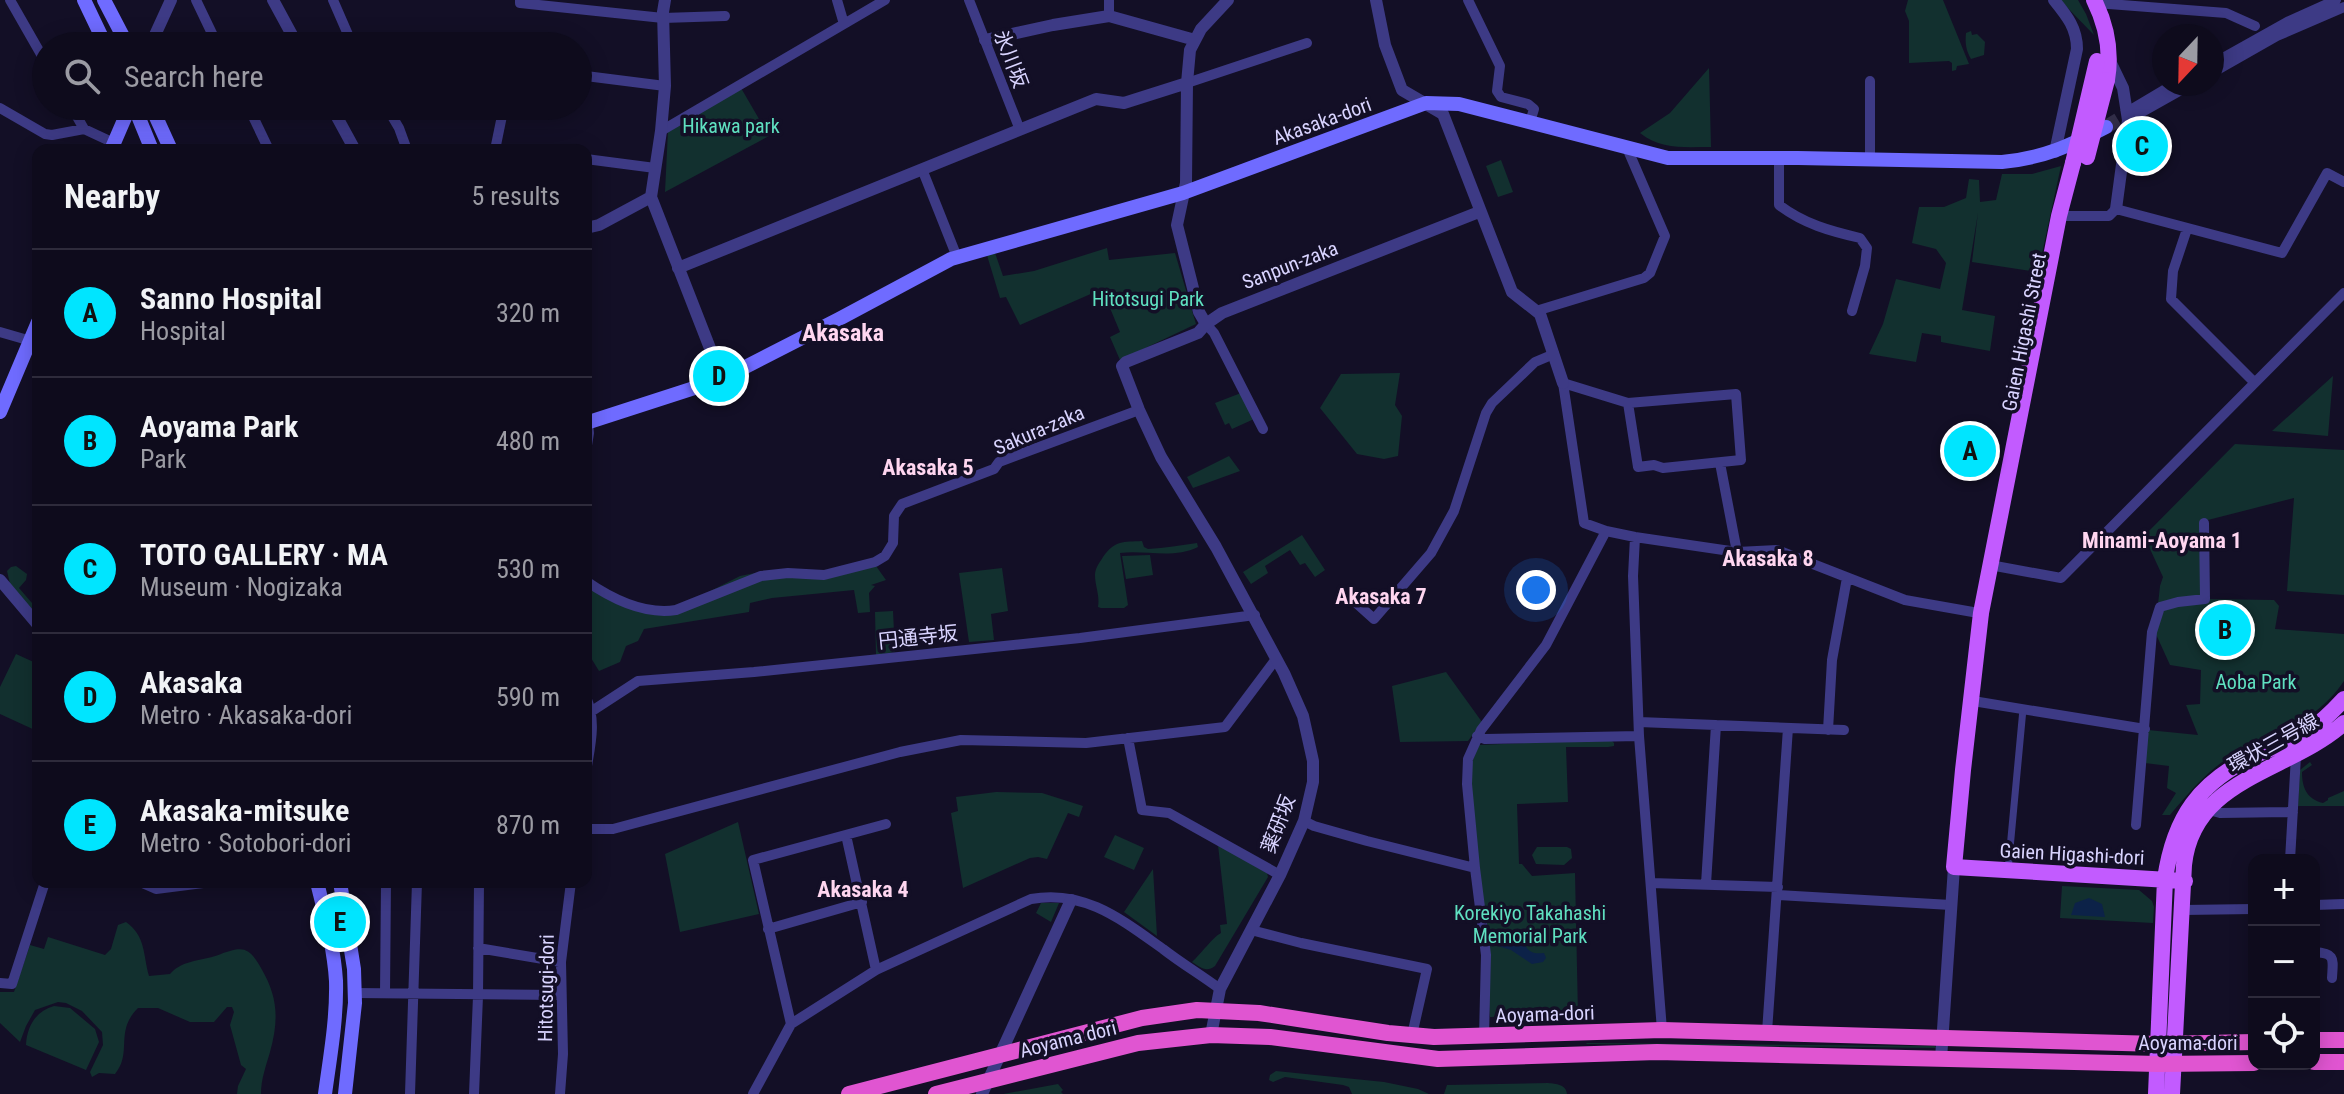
<!DOCTYPE html>
<meta charset="utf-8">
<style>
body{margin:0;font-family:"Roboto Condensed","Noto Sans JP",sans-serif;background:#171425;color:#f1f3f6}
.controls{position:absolute;right:24px;bottom:24px;display:grid;overflow:hidden;border-radius:16px;box-shadow:0 4px 20px #0003}
.controls button{width:72px;height:72px;display:grid;place-items:center;padding:0;border:0;border-bottom:2px solid #2e2b3b;background:#0e0b1c;color:#f1f3f6;font:40px sans-serif}
.compass{position:absolute;left:2152px;top:24px;width:72px;height:72px;border-radius:50%;background:#0e0b1c;box-shadow:0 4px 20px #0003;rotate:202deg}
.you{position:absolute;left:1536px;top:590px;width:28px;height:28px;margin:-20px;border:6px solid #fff;border-radius:50%;background:#1a73e8;box-shadow:0 0 0 12px #1a73e833}
.badge{display:grid;place-items:center;width:52px;height:52px;border-radius:50%;background:#00e5ff;color:#111;font-size:26px;font-weight:700}
.pin{position:absolute;translate:-50% -50%;border:4px solid #fff;box-shadow:0 2px 8px #0006}
.list{margin:0;padding:0;list-style:none}
h2{display:flex;justify-content:space-between;align-items:center;height:104px;margin:0;padding:0 32px;font-size:34px}
h2 small{font-size:26px;font-weight:400;color:#9b9ba3}
.list li{display:grid;grid-template-columns:52px 1fr auto;gap:24px;align-items:center;box-sizing:border-box;height:128px;padding:0 32px;border-top:2px solid #2e2b3b}
.list b{display:block;font-size:30px;white-space:nowrap}
.list p{margin:0;font-size:26px;white-space:nowrap;color:#9b9ba3}
.list em{font-size:26px;font-style:normal;color:#9b9ba3}
.icon{flex:none;width:44px;height:44px;fill:none;stroke:currentColor;stroke-width:2;stroke-linecap:round;stroke-linejoin:round}
.map{position:relative;flex:none;width:2344px;height:1094px;overflow:hidden}
.search{position:absolute;background:#0e0b1c;box-shadow:0 4px 20px #0003;left:32px;top:32px;width:560px;height:88px;display:flex;align-items:center;gap:20px;box-sizing:border-box;padding:0 28px;border-radius:44px;color:#9b9ba3;font-size:30px}
.panel{position:absolute;background:#0e0b1c;box-shadow:0 4px 20px #0003;left:32px;top:144px;width:560px;height:744px;border-radius:16px}
.map>svg:first-child{display:block}
.green{fill:#12302f}
.water{fill:#0c2248}
.lines{fill:none;stroke-linecap:round;stroke-linejoin:round}
.secondary-tunnel{stroke:#312d47;stroke-width:14;stroke-dasharray:14 7;stroke-linecap:butt}
.pedestrian{stroke:#3d3a85;stroke-width:7}
.minor{stroke:#3d3a85;stroke-width:10}
.tertiary{stroke:#3d3a85;stroke-width:12}
.secondary{stroke:#6f6bff;stroke-width:14}
.primary{stroke:#c25bff;stroke-width:16}
.trunk{stroke:#e055d1;stroke-width:16}
.primary-bridge{stroke:#c25bff;stroke-width:16}
.labels{text-anchor:middle;stroke-width:7;stroke-linejoin:round;paint-order:stroke}
.street-label{font-size:20px;fill:#d9d4ff;stroke:#130f26}
.park-label{font-size:20px;fill:#5fe0c0;stroke:#130f26}
.neighbourhood-label{font-size:22px;font-weight:bold;fill:#ffd6f0;stroke:#130f26}
.quarter-label{font-size:24px;font-weight:bold;fill:#ffd6f0;stroke:#130f26}
</style>
<div class="map">
<svg width="2344" height="1094" viewBox="0 0 2344 1094">
<rect width="100%" height="100%" fill="#130f26"/>
<!-- green -->
<path class="green" d="M1908 0H1943L1969 64 1957 66 1956 70 1952 71V63L1949 61 1909 63V21L1905 11Z
M2060 0H2078L2086 14 2094 35Z
M1971 31 1972 35 1977 34 1985 42 1984 55 1971 59C1966 50 1965 44 1966 33Z
M1709 68 1711 147C1685 147 1661 150 1640 133L1670 113Z
M741 88 769 136 665 192 668 131Z
M1501 160 1513 192 1498 197 1486 166Z
M2061 166 2038 272 1972 262 1978 213 1962 310 1995 316 1990 351 1941 342V336L1922 333 1916 362 1869 354 1883 324 1896 279 1940 289 1946 263 1936 249 1912 243 1919 207H1944L1966 198 1969 179 1979 180 1980 202 1996 200 2002 174H2032Z
M1107 248 1109 260 1175 253 1196 324 1120 360 1110 337 1120 332 1102 289 1020 325 1006 297 1000 298 986 252 994 250 1003 276 1034 271Z
M1400 373 1395 405 1402 416 1398 456 1384 459 1357 454 1320 408 1341 374Z
M2333 376 2328 436 2272 431Z
M1241 393 1254 419 1232 429 1229 423 1225 425 1215 403Z
M2235 444 2344 450V595L2287 591 2294 498 2204 521 2205 599 2274 600 2279 606 2275 629 2344 634V681C2313 726 2279 727 2237 752 2210 768 2190 791 2170 815H2162L2176 793 2167 788 2169 766 2145 763 2148 730 2198 735 2186 705 2200 704 2201 670 2170 665 2155 632 2160 586 2163 577 2144 536Z
M1229 456 1240 471 1193 488 1187 477Z
M1302 535 1325 570 1315 577 1305 563 1300 565 1290 550 1265 566 1268 573 1251 584 1243 572Z
M1142 541 1144 547 1148 549C1165 548 1181 545 1197 543L1198 547C1174 559 1146 550 1120 553L1128 605 1124 608H1101L1098 607C1100 595 1095 586 1095 575 1095 568 1100 562 1103 557 1115 540 1123 542 1142 541Z
M1150 555 1153 575 1126 579 1122 556Z
M871 559 886 580 871 585 875 586 869 593 870 612 858 613 854 590 772 598 750 603 749 612 644 629 638 641 626 646 620 662 599 671 588 653 586 586 649 608 683 605 740 576 755 573 822 572Z
M16 566 27 574 26 580 19 588 38 610V616L10 584 7 571 11 567Z
M1002 568 1008 611 991 614 994 640 969 642 959 573Z
M893 611 895 652 876 655 875 612Z
M16 654 38 664 37 731 0 714V687Z
M1446 672 1482 722 1468 741 1400 742 1392 686Z
M1572 741H1612L1614 743V746L1608 747H1566L1568 802 1517 804 1519 864H1522L1532 876 1575 873 1578 1015 1490 1017 1471 785 1472 762 1479 745Z
M2310 762 2312 765 2302 772C2302 788 2307 799 2323 803L2328 800V798L2344 791V806H2298L2300 770Z
M996 792 1042 793 1083 806 1079 817 1068 813 1047 859 1038 857 1030 858 963 888 951 813 958 811 956 797Z
M738 822 759 914 680 932 665 854Z
M1115 835 1144 848 1134 870 1104 857Z
M1218 845 1267 873 1268 877 1215 966C1206 973 1200 967 1192 962 1200 955 1213 937 1221 933L1220 925 1227 924Z
M1537 847H1567L1571 849 1572 858 1564 865 1536 864 1532 855Z
M1153 869 1157 936 1124 912Z
M2062 886 2139 890 2152 901 2154 907 2153 923 2060 918Z
M1041 903H1059L1051 922 1036 913Z
M126 922C146 936 143 955 149 976L170 974C183 959 204 961 221 954 243 946 249 947 261 968 278 997 279 1019 270 1052 266 1066 261 1079 261 1094H237L238 1086 246 1069 241 1065 230 1025 234 1012 232 1007H227L214 1022H190L158 1008H138C114 1032 133 1052 115 1074L99 1073 92 1077 90 1072 103 1045 102 1032 82 1011 66 1003 58 1002 35 1010 26 1026 20 1042 0 1023V992H14L30 945 44 949 48 937 105 955 111 949 118 925Z
M54 1006 70 1008 95 1029 99 1042 86 1070 26 1045C27 1026 36 1011 54 1006Z
M1586 1043 1935 1046 1936 1048 1587 1044Z
M1276 1071 1384 1082 1418 1089 1429 1094H1352L1349 1087 1343 1085 1285 1077 1273 1082 1269 1080 1270 1075Z
M1548 1083C1556 1084 1566 1084 1567 1094H1444L1447 1085Z
M1058 1084 1063 1090 1061 1092 1063 1094H1003Z"/>
<!-- water -->
<path class="water" d="M2089 898 2102 904 2105 917 2071 915 2075 903Z
M1500 941 1509 945 1524 944C1530 953 1533 954 1544 953L1546 958 1543 962 1532 964 1511 950 1498 946 1496 943Z"/>
<g class="lines">
<!-- secondary-tunnel -->
<path class="secondary-tunnel" d="M2106 127 2136 109"/>
<!-- pedestrian -->
<path class="pedestrian" d="M2008 870 2023 709"/>
<!-- minor -->
<path class="minor" d="M10 0 46 63
M196 0 218 46
M333 0 353 46
M520 0V3L663 18 725 16
M969 0 1020 130
M1109 0V16
M1468 0 1500 66 1497 91 1501 97 1528 104 1534 109 1530 122
M2096 3 2226 13 2255 26
M844 24 885 0
M2212 64 2287 22 2336 0
M2212 73 2277 36 2344 7
M578 75 665 86
M1870 81V159
M1187 83 1307 43
M71 106 84 129
M248 106 269 150
M386 106 399 128 407 150
M0 108 45 134 52 135 84 129 114 143
M2127 112 2174 84
M2128 120 2192 84
M661 131 844 24 837 0
M495 150 504 106
M1779 158V205C1804 224 1830 231 1860 238L1867 248 1865 266 1852 311
M586 159 655 168
M922 169 957 257
M2059 216H2109L2116 209 2282 253 2327 173 2344 182
M2187 229 2173 271 2171 299 2254 382
M1536 311 1644 278 1650 273 1665 236 1627 148
M1206 324 1214 333 1263 429
M0 332 38 343
M1628 403 1638 467 1654 465 1663 468 1741 460 1736 394 1628 403 1563 383 1584 523 1606 531 1635 537 1737 552 1777 550 1905 600 1984 614
M1720 463 1737 552
M1635 537 1633 576 1639 736 1662 1030
M1990 565 2061 578 2344 293
M586 581C612 599 644 615 676 610L761 576 788 573 824 575 875 562 885 556 893 543 894 516 902 504 994 469 999 462 1139 410
M1354 601 1374 619 1431 553 1454 511 1486 413 1492 403 1535 362 1554 354
M586 697C597 722 590 746 586 772
M1979 702 2145 729
M592 711 638 681 754 672 1080 638 1255 615
M1639 722 1844 730
M1828 730 1832 660 1847 578
M1477 736 1485 739 1639 736
M1128 738 1142 810 1169 813 1280 875
M2209 810 2220 813 2293 812
M1304 821 1314 826 1367 841 1475 868
M2136 825 2152 632 2160 607 2178 602 2205 599 2204 523
M586 829H613L900 752 961 740 1086 743 1225 727 1276 659
M846 835 876 970
M2290 860 2296 756
M140 882 156 889 211 882
M1651 883 1778 887
M1706 884 1716 725
M1777 895 1951 905
M2314 905 2344 904
M2183 910 2254 909
M768 929 862 902
M1251 930 1301 943 1427 969 1412 1035
M478 948 561 962
M2314 952C2336 953 2333 959 2332 978
M0 983 12 984 45 882
M355 993 561 995
M385 993 386 882
M791 1024 753 860 886 824
M1767 1032 1788 728
M1484 1036 1486 955 1475 868 1467 784 1468 759 1481 730 1546 645 1606 531
M410 1094 417 882
M474 1094 478 996 479 882
M560 1094 563 1054 561 962 571 882
M753 1094 791 1024 876 970 1031 899C1084 889 1122 920 1163 949 1181 963 1201 975 1220 989"/>
<!-- tertiary -->
<path class="tertiary" d="M273 0 298 46
M1376 0 1385 45 1402 90 1443 114 1512 292 1540 314 1563 383
M2054 0C2067 16 2077 28 2077 49L2055 152
M985 40 1053 25 1109 16 1195 40
M150 46 171 0
M2110 61 2123 88 2128 120 2116 209
M331 106 355 150
M651 197 722 379
M586 228 599 225 651 197 661 131 665 86 663 12 665 0
M678 268 1096 99 1124 103 1187 83
M1206 324 1199 312 1177 225 1186 183 1187 83 1190 50 1201 29 1228 0
M586 445 588 433 587 423
M0 580 38 625
M1211 1035 1220 989 1280 875 1304 821 1313 782V761L1303 716 1284 673 1216 547 1161 457 1139 410 1122 366 1126 362 1198 333 1206 324 1222 313 1479 212
M1941 1059 1954 867
M982 1094 1071 900"/>
<!-- secondary -->
<path class="secondary" d="M84 0 106 46
M104 0 128 46
M134 106 152 150
M151 106 171 150
M111 150 130 106
M0 412 38 322
M586 423 722 379 839 319 951 259 1183 193 1426 103 1459 104 1668 158H1798L2002 162C2044 158 2069 146 2106 127
M317 882C325 915 334 948 336 981 337 1019 330 1057 325 1094
M340 882 354 969 355 1003 345 1094"/>
<!-- primary -->
<path class="primary" d="M2094 0C2107 26 2112 51 2107 80
M2073 163 2059 216 1981 613 1963 770 1954 867 2185 881
M2156 1094 2165 879C2174 817 2199 782 2256 755 2273 747 2291 742 2307 732 2321 723 2333 711 2344 699
M2172 1094 2184 865C2193 777 2290 772 2344 723"/>
<!-- trunk -->
<path class="trunk" d="M2314 1040H2344
M2314 1062H2344
M849 1094 1142 1018 1197 1010 1259 1013 1388 1033 1434 1037 1662 1030 2158 1044 2254 1042
M936 1094 1138 1043 1211 1035 1270 1037 1438 1059 1657 1052 2158 1064 2254 1063"/>
<!-- primary-bridge -->
<path class="primary-bridge" d="M2087 157 2107 80
M2073 163 2097 61"/>
</g>
<g class="labels">
<!-- street labels -->
<g class="street-label">
<text transform="translate(1011 59) rotate(69)" y="7">氷川坂</text>
<text transform="translate(1322 121) rotate(-20)" y="7">Akasaka-dori</text>
<text transform="translate(1290 265) rotate(-21)" y="7">Sanpun-zaka</text>
<text transform="translate(2024 332) rotate(-79)" y="7">Gaien Higashi Street</text>
<text transform="translate(1039 430) rotate(-23)" y="7">Sakura-zaka</text>
<text transform="translate(918 637) rotate(-6)" y="7">円通寺坂</text>
<text transform="translate(2273 743) rotate(-29)" y="7">環状三号線</text>
<text transform="translate(1278 824) rotate(-69)" y="7">薬研坂</text>
<text transform="translate(2072 854) rotate(3)" y="7">Gaien Higashi-dori</text>
<text transform="translate(546 988) rotate(-89)" y="7">Hitotsugi-dori</text>
<text transform="translate(1545 1014) rotate(-2)" y="7">Aoyama-dori</text>
<text transform="translate(1068 1039) rotate(-14)" y="7">Aoyama dori</text>
<text x="2188" y="1050">Aoyama-dori</text>
</g>
<!-- park labels -->
<g class="park-label">
<text x="731" y="133">Hikawa park</text>
<text x="1148" y="306">Hitotsugi Park</text>
<text x="2256" y="689">Aoba Park</text>
<text x="1530" y="920">Korekiyo Takahashi<tspan x="1530" dy="23">Memorial Park</tspan></text>
</g>
<!-- neighbourhood labels -->
<g class="neighbourhood-label">
<text x="928" y="475">Akasaka 5</text>
<text x="2162" y="548">Minami-Aoyama 1</text>
<text x="1768" y="566">Akasaka 8</text>
<text x="1381" y="604">Akasaka 7</text>
<text x="863" y="897">Akasaka 4</text>
</g>
<!-- quarter labels -->
<g class="quarter-label">
<text x="843" y="341">Akasaka</text>
</g>
</g>
</svg>
<div class="controls">
<button>+</button>
<button>−</button>
<button><svg class="icon" aria-label="locate" viewBox="0 0 24 24"><circle cx="12" cy="12" r="6"/><path d="M12 2v4M12 18v4M2 12h4M18 12h4"/></svg></button>
</div>
<svg class="compass" viewBox="-18 -18 36 36"><path d="M0-13l5 13h-10z" fill="#e53935"/><path d="M0 13l5-13h-10z" fill="#9b9ba3"/></svg>
<div class="you"></div>
<div class="pin badge" style="left:1970px;top:451px">A</div>
<div class="pin badge" style="left:2225px;top:630px">B</div>
<div class="pin badge" style="left:2142px;top:146px">C</div>
<div class="pin badge" style="left:719px;top:376px">D</div>
<div class="pin badge" style="left:340px;top:922px">E</div>
<div class="search"><svg class="icon" aria-label="search" viewBox="0 0 24 24"><circle cx="10" cy="10" r="6"/><path d="M15 15l6 6"/></svg>Search here</div>
<section class="panel">
<h2>Nearby<small>5 results</small></h2>
<ul class="list">
<li><span class="badge">A</span><div><b>Sanno Hospital</b><p>Hospital</p></div><em>320 m</em></li>
<li><span class="badge">B</span><div><b>Aoyama Park</b><p>Park</p></div><em>480 m</em></li>
<li><span class="badge">C</span><div><b>TOTO GALLERY · MA</b><p>Museum · Nogizaka</p></div><em>530 m</em></li>
<li><span class="badge">D</span><div><b>Akasaka</b><p>Metro · Akasaka-dori</p></div><em>590 m</em></li>
<li><span class="badge">E</span><div><b>Akasaka-mitsuke</b><p>Metro · Sotobori-dori</p></div><em>870 m</em></li>
</ul>
</section>
</div>
